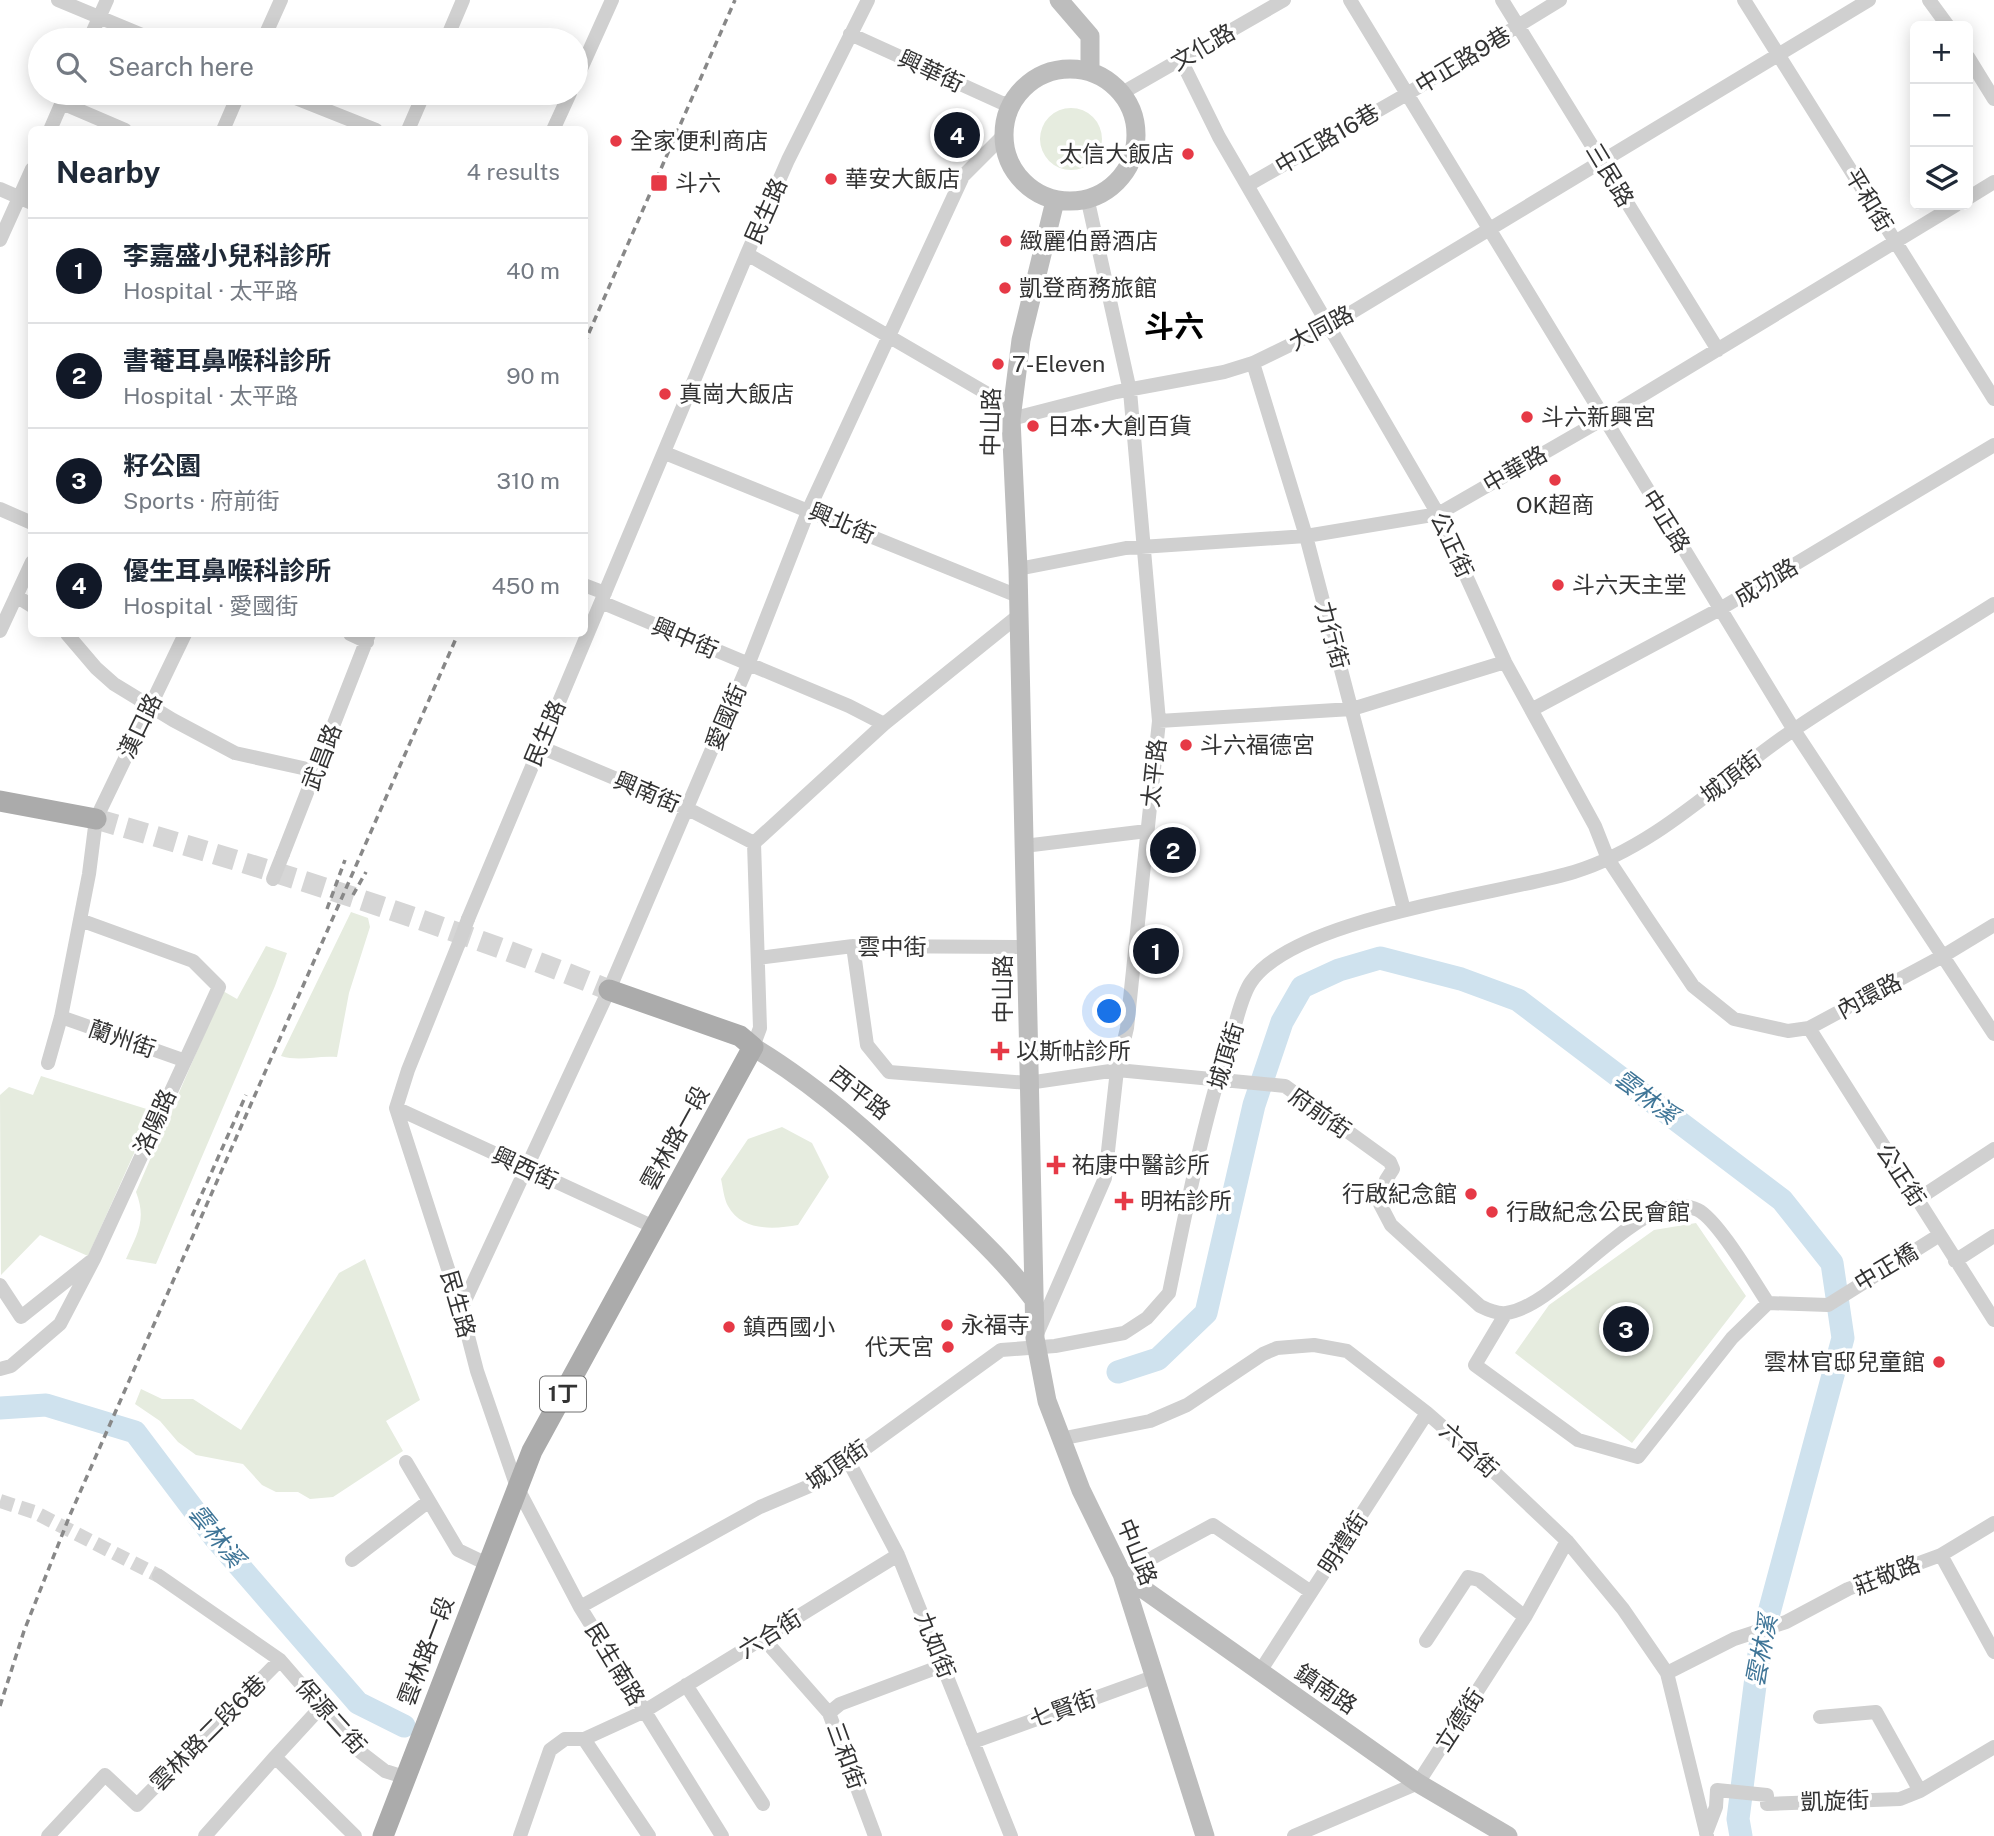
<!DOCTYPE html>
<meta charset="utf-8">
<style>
body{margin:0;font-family:"Public Sans","Noto Sans TC",sans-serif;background:#f6f6f7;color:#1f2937}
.controls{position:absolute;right:21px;top:21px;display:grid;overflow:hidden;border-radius:10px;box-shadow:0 4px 18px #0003}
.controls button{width:63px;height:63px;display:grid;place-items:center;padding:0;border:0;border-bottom:2px solid #e0e1e3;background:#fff;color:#1f2937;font:35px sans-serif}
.you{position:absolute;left:1110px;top:1012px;width:24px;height:24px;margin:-18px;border:5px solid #fff;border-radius:50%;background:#1a73e8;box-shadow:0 0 0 10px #1a73e833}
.badge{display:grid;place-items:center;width:46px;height:46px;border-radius:50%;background:#111827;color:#fff;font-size:23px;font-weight:700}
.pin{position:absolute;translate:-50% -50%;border:4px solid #fff;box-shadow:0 2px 7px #0006}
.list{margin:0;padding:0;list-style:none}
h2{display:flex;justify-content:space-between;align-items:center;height:91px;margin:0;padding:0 28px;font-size:30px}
h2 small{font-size:23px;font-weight:400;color:#747a83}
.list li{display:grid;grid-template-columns:46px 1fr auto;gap:21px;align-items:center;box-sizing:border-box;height:105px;padding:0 28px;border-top:2px solid #e0e1e3}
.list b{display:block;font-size:26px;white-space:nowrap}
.list p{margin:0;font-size:23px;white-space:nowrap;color:#747a83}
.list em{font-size:23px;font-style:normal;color:#747a83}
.icon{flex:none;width:38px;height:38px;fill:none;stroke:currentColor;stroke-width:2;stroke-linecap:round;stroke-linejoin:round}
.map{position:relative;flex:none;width:1994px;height:1836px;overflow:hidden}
.search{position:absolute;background:#fff;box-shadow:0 4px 18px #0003;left:28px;top:28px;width:560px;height:77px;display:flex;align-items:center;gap:18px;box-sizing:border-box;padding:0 24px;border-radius:38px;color:#747a83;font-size:26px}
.panel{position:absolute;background:#fff;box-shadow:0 4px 18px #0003;left:28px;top:126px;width:560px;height:511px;border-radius:10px}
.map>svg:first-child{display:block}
.green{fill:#e6ecdf}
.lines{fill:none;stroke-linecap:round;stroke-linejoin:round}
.river{stroke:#cfe2ee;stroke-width:23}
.street-tunnel{stroke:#d6d6d6;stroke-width:14;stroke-dasharray:14 7;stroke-linecap:butt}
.primary-tunnel{stroke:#d6d6d6;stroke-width:21;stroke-dasharray:21 10;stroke-linecap:butt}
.street{stroke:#d0d0d0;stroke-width:14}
.secondary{stroke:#bdbdbd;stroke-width:19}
.primary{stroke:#ababab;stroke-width:21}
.rail{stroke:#888;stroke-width:3.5;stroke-dasharray:7 5;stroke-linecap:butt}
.street-bridge{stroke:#d0d0d0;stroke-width:14}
.poi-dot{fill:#e63946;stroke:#fff;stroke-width:2.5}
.labels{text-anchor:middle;stroke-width:7;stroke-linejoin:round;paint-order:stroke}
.shield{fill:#fff;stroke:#707070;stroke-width:2}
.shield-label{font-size:21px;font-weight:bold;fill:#333}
.street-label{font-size:23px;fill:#333;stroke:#fff}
.poi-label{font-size:23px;fill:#333;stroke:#fff;text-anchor:start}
.water-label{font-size:24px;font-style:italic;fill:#3f7597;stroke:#fff}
.district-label{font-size:30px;font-weight:bold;fill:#000;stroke:#fff}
</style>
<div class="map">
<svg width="1994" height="1836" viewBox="0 0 1994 1836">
<rect width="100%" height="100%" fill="#fff"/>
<!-- green -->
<path class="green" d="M1040 139a31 31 0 1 1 62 0a31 31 0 1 1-62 0Z
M351 912 368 918 370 927 349 993 337 1057C317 1055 300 1062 281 1056Z
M266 946 287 953 275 986 156 1264 126 1259C137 1234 147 1220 136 1192L223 991 237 999Z
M41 1076 153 1111 88 1256 40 1235 1 1275 0 1095 9 1087 33 1095Z
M782 1127 812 1143 829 1177 798 1225C775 1229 742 1232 728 1206 724 1199 723 1188 721 1179L748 1139Z
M1696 1223 1746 1296 1632 1443 1515 1353 1549 1305 1654 1230Z
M365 1259 420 1400 386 1421 403 1451 333 1497 310 1499 298 1492H276L262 1485 243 1464 196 1455 178 1442 160 1421 135 1404 141 1389 162 1399H193L241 1430 339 1273Z"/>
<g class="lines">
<!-- river -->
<path class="river" d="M1118 1372 1158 1359 1206 1313 1254 1105 1282 1022 1302 987 1339 970 1380 958 1461 979 1518 1000 1782 1200 1832 1263 1843 1338 1760 1646 1738 1819 1741 1836
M0 1408 46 1405 135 1432 215 1538 358 1703 404 1726"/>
<!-- street-tunnel -->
<path class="street-tunnel" d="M0 1501 34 1512 159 1576"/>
<!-- primary-tunnel -->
<path class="primary-tunnel" d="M96 819C270 869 441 922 609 990"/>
<!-- street -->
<path class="street" d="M58 0 154 40
M1350 0 1794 730 1994 1034
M1502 0 1718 350
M1744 0 1994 399
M1929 0 1948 26
M850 34 1002 103H1012
M89 40 107 0
M263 40 281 0
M446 40 463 0
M1968 57 1994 99
M1181 60 1219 137 1438 514 1505 662 1595 826 1608 859 1647 918 1693 986 1734 1019 1788 1031 1809 1028 1943 956 1994 925
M576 80 612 0
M283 93 376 130
M1122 93 1284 0
M62 103 125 130
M50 130 66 93
M223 130 239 93
M408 130 424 93
M553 130 570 93
M1248 185 1407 94 1560 0
M0 189 32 203
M1968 198 1994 182
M0 240 32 169
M747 254 993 397 1011 419 1116 392 1224 372 1253 363 1329 326 1869 0
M1253 363 1306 536 1404 910
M665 453 1018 596
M0 509 32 523
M1018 569 1126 548 1306 536 1438 514 1603 419 1956 205
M584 585 605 593
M16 596 32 606
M601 602 849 706 884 724
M0 631 32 562
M67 634 96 668 114 684 173 720 235 753 316 771
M350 634 367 642
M1533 709 1720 609 1994 445
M1159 721 1352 709 1505 662
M538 746 688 809 754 843
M1024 846 1147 831
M283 854 369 634
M468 919 747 254 788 160 868 0
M459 943 408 1070 396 1108 461 1309 477 1371 517 1487 580 1607 722 1836
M853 946 867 1045 889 1072 1028 1083 1117 1070 1285 1086 1390 1162 1393 1169 1386 1180 1380 1204 1391 1225 1480 1306C1488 1310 1497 1314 1506 1313 1562 1306 1642 1183 1698 1210 1718 1220 1754 1282 1768 1303L1828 1305 1938 1236
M758 958 853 946 1027 947
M61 1017 183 1060
M1809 1028 1994 1320
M753 1047 760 1028 754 843 884 724 1018 616
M48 1063 61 1017 89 874 96 819 185 634
M396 1108 654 1227
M1918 1199 1994 1149
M1955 1261 1994 1236
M0 1285 21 1317 90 1262
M461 1309 609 990 748 665 809 509 963 176 1003 136
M1506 1313 1475 1365 1578 1440 1638 1457 1732 1338 1768 1303
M1037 1334 1105 1178 1117 1070 1127 1028 1159 721 1130 391 1087 197
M0 1369 11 1366 60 1324 94 1259 219 987 193 961 80 920
M1060 1439 1150 1421 1187 1405 1263 1354 1277 1348 1314 1345 1347 1351 1427 1413 1490 1468 1567 1541 1623 1609 1667 1673 1707 1836
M848 1460 898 1555 1011 1836
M406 1462 458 1550 487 1564
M1941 1555 1994 1652
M352 1560 429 1501
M1122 1574 1213 1525 1311 1592
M159 1576 280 1660 359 1751 385 1771 404 1777
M580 1607 760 1507 819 1482 1001 1350 1055 1346 1124 1333 1147 1318 1169 1293C1187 1206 1204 1116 1233 1031 1238 1016 1242 995 1251 982 1295 917 1498 895 1574 872 1659 846 1723 777 1795 729 1860 685 1928 646 1994 604
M763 1638 829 1713
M1426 1641 1468 1577 1479 1580 1525 1617
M1259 1673 1427 1413
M1667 1673 1734 1639 1786 1622 1848 1589 1941 1555 1994 1523
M686 1685 763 1804
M321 1707 275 1757 355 1836
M1820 1717 1876 1712 1920 1791
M584 1739 649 1836
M973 1742 1153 1677
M1706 1833 1716 1807 1717 1790 1767 1795V1804L1900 1799 1920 1791 1994 1747
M48 1836 105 1775 137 1805 280 1660
M205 1836 275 1757
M520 1836 550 1750 565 1739H584L643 1712 898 1555
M875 1836 829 1713 840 1704 944 1665
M1294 1836 1418 1783 1525 1617 1567 1541"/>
<!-- secondary -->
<path class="secondary" d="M1059 0 1090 36V71
M1004 135a66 66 0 1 1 132 0a66 66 0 1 1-132 0Z
M1055 201 1021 340 1011 419 1018 569 1035 1338 1047 1401 1081 1490 1122 1574 1205 1836
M753 1047C823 1089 884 1146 943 1203 975 1234 1007 1264 1034 1300
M1122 1574 1418 1783 1508 1836"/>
<!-- primary -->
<path class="primary" d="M0 801 96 819
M383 1836 532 1451 753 1047 740 1036 609 990"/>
<!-- rail -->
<path class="rail" d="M584 344 735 0
M353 895 366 872
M327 909 345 860
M192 1216 246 1095
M0 1706 24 1631 70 1515 458 634"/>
<!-- street-bridge -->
<path class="street-bridge" d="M273 879 283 854
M459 943 468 919"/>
</g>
<!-- markers -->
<g class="poi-dot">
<circle cx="616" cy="141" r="7"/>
<circle cx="1188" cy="154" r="7"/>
<circle cx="831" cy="179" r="7"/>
<rect x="650" y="174" width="18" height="18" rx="3.5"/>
<circle cx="1006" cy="241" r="7"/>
<circle cx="1005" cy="288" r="7"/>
<circle cx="998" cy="364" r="7"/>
<circle cx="665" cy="394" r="7"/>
<circle cx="1527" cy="417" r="7"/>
<circle cx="1033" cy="426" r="7"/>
<circle cx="1555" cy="480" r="7"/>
<circle cx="1558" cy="585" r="7"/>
<circle cx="1186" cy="745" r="7"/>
<path d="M996.5 1040.5h7v7h7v7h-7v7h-7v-7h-7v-7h7z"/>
<path d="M1052.5 1154.5h7v7h7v7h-7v7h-7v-7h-7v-7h7z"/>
<circle cx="1471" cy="1194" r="7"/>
<path d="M1120.5 1190.5h7v7h7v7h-7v7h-7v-7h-7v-7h7z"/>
<circle cx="1492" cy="1212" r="7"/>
<circle cx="947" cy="1325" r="7"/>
<circle cx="729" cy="1327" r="7"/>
<circle cx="948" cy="1347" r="7"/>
<circle cx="1939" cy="1362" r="7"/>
</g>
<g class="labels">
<!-- shield labels -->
<rect class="shield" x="540" y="1376.5" width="46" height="35" rx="5"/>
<g class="shield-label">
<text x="563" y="1401">1丁</text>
</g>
<!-- street labels -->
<g class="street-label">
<text transform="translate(1203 47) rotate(-30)" y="8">文化路</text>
<text transform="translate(1463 60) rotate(-31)" y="8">中正路9巷</text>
<text transform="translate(931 71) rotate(25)" y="8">興華街</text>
<text transform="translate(1327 139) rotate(-30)" y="8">中正路16巷</text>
<text transform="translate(1610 175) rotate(59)" y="8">三民路</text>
<text transform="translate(1869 200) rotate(59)" y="8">平和街</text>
<text transform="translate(766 211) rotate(-66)" y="8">民生路</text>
<text transform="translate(1321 328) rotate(-28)" y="8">大同路</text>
<text transform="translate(991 422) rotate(-89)" y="8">中山路</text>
<text transform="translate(1515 469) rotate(-30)" y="8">中華路</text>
<text transform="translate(1666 521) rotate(58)" y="8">中正路</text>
<text transform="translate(842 523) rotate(23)" y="8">興北街</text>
<text transform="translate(1452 545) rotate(65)" y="8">公正街</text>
<text transform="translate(1766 582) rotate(-31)" y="8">成功路</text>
<text transform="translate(1332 635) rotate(75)" y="8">力行街</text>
<text transform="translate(685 638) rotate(23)" y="8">興中街</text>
<text transform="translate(726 717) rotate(-67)" y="8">愛國街</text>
<text transform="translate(140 726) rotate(-64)" y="8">漢口路</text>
<text transform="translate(545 733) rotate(-67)" y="8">民生路</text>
<text transform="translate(322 757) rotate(-69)" y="8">武昌路</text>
<text transform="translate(1154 773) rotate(-84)" y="8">太平路</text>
<text transform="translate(1731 777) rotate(-37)" y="8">城頂街</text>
<text transform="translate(647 792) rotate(23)" y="8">興南街</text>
<text x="892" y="955">雲中街</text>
<text transform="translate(1003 989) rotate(-90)" y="8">中山路</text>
<text transform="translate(1869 996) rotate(-28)" y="8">內環路</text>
<text transform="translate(122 1039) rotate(19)" y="8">蘭州街</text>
<text transform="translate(1226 1056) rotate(-73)" y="8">城頂街</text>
<text transform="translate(860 1093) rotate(38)" y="8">西平路</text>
<text transform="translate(1320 1113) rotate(35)" y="8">府前街</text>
<text transform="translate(155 1122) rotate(-66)" y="8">洛陽路</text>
<text transform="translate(675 1138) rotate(-61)" y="8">雲林路一段</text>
<text transform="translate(525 1168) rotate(25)" y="8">興西街</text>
<text transform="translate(1901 1175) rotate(57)" y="8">公正街</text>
<text transform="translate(1886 1267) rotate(-31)" y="8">中正橋</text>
<text transform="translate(458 1304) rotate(74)" y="8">民生路</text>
<text transform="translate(1469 1450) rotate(42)" y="8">六合街</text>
<text transform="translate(837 1465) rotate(-34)" y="8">城頂街</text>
<text transform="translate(1343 1543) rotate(-57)" y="8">明禮街</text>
<text transform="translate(1137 1552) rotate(68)" y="8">中山路</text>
<text transform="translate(1887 1575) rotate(-21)" y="8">莊敬路</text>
<text transform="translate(770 1634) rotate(-32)" y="8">六合街</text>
<text transform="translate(935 1645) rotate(68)" y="8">九如街</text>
<text transform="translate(426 1651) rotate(-69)" y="8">雲林路一段</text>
<text transform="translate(615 1664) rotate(59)" y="8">民生南路</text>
<text transform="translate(1326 1689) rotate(34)" y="8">鎮南路</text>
<text transform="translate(1063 1709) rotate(-20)" y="8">七賢街</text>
<text transform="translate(331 1716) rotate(48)" y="8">保源二街</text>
<text transform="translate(1459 1720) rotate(-57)" y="8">立德街</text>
<text transform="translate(208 1733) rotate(-45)" y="8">雲林路二段6巷</text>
<text transform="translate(846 1756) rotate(70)" y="8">三和街</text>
<text transform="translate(1835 1801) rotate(-2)" y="8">凱旋街</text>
</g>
<!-- poi labels -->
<g class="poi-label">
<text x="630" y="149">全家便利商店</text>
<text x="1174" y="162" text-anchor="end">太信大飯店</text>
<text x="845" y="187">華安大飯店</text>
<text x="675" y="191">斗六</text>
<text x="1020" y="249">緻麗伯爵酒店</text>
<text x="1019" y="296">凱登商務旅館</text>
<text x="1012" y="372">7-Eleven</text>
<text x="679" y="402">真崗大飯店</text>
<text x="1541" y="425">斗六新興宮</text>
<text x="1047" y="434">日本•大創百貨</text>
<text x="1555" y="513" text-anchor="middle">OK超商</text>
<text x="1572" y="593">斗六天主堂</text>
<text x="1200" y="753">斗六福德宮</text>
<text x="1016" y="1059">以斯帖診所</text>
<text x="1072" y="1173">祐康中醫診所</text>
<text x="1457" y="1202" text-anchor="end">行啟紀念館</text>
<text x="1140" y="1209">明祐診所</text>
<text x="1506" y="1220">行啟紀念公民會館</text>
<text x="961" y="1333">永福寺</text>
<text x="743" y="1335">鎮西國小</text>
<text x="934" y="1355" text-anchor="end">代天宮</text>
<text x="1925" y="1370" text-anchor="end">雲林官邸兒童館</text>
</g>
<!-- water labels -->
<g class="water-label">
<text transform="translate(1646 1097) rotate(37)" y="8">雲林溪</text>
<text transform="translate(216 1536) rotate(51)" y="8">雲林溪</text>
<text transform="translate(1762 1651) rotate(-79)" y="8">雲林溪</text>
</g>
<!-- district labels -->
<g class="district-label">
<text x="1174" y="337">斗六</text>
</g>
</g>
</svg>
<div class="controls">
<button>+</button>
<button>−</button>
<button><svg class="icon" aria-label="layers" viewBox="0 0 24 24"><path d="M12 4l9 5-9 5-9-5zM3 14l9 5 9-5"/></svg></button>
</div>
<div class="you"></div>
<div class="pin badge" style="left:1156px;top:951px">1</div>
<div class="pin badge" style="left:1173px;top:850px">2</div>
<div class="pin badge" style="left:1626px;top:1329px">3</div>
<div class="pin badge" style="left:957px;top:135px">4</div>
<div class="search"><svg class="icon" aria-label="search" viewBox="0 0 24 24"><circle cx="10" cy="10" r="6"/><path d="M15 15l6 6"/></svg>Search here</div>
<section class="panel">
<h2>Nearby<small>4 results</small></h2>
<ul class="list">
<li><span class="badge">1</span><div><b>李嘉盛小兒科診所</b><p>Hospital · 太平路</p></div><em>40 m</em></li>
<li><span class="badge">2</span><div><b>書菴耳鼻喉科診所</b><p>Hospital · 太平路</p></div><em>90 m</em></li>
<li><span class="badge">3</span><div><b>籽公園</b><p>Sports · 府前街</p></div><em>310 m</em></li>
<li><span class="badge">4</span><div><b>優生耳鼻喉科診所</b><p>Hospital · 愛國街</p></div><em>450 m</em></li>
</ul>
</section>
</div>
